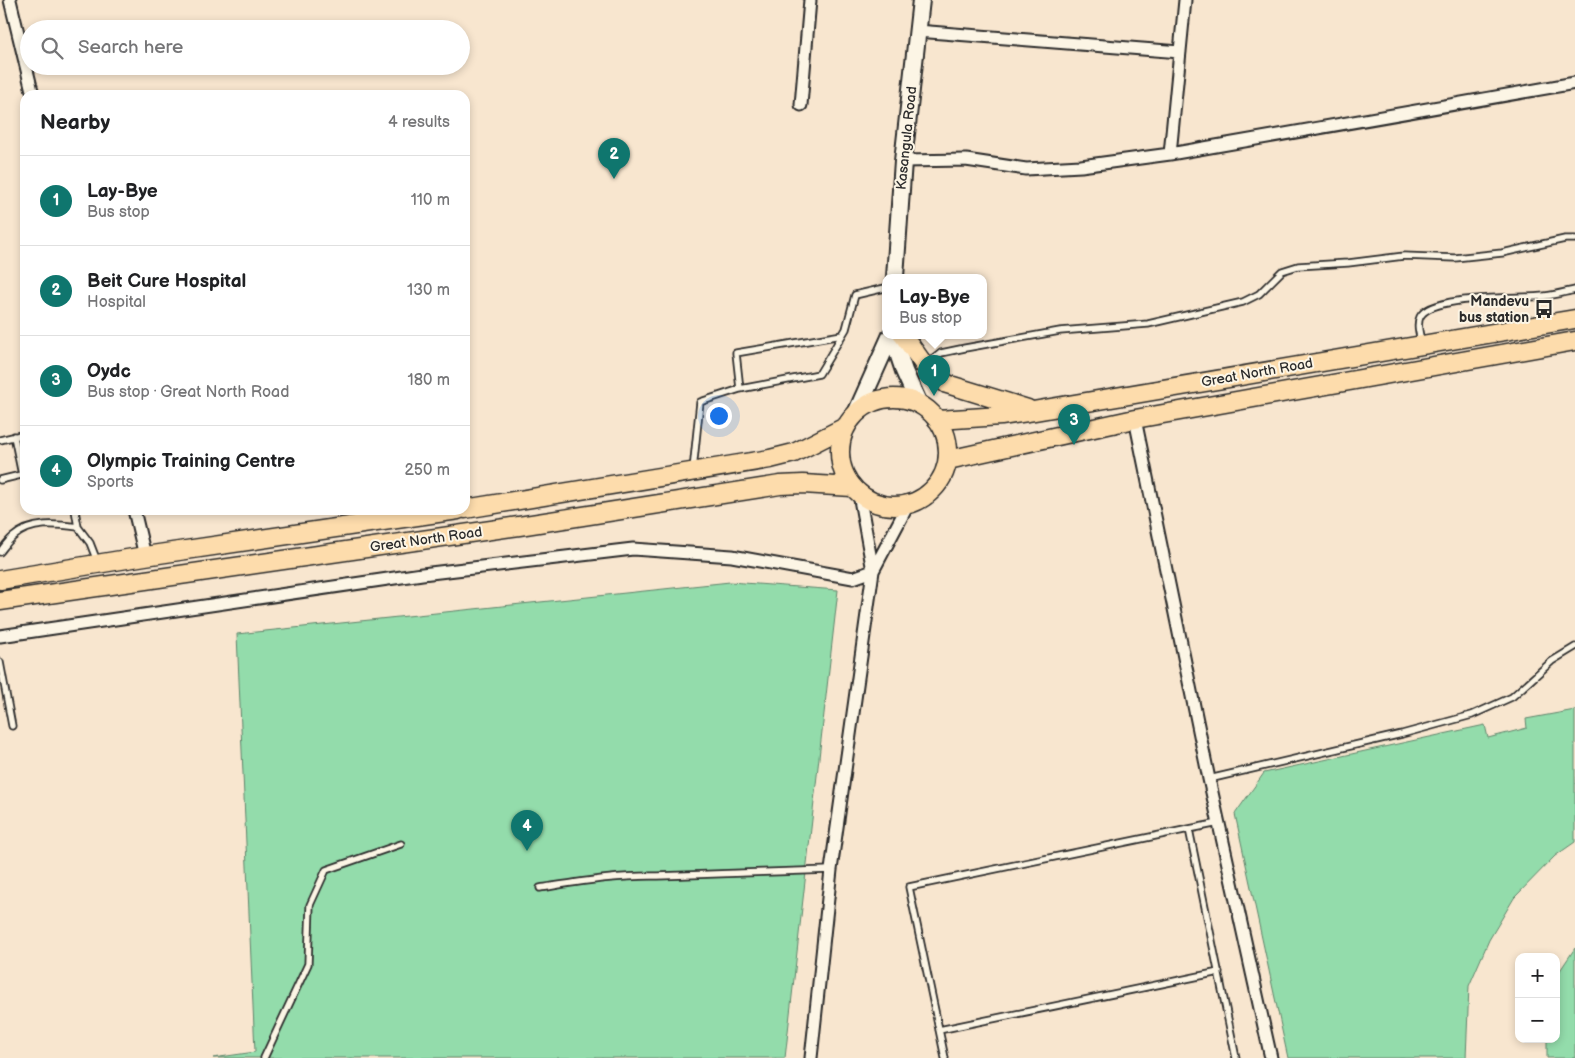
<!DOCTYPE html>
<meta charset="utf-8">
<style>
body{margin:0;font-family:"Balsamiq Sans",sans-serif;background:#f2f2f2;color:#202124}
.controls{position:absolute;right:15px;bottom:15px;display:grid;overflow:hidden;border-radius:10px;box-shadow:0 2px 8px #0003}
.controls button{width:45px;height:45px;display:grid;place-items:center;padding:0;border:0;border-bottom:1px solid #e0e0e0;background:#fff;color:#202124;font:25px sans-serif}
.you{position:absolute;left:718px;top:415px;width:18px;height:18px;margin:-12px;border:4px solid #fff;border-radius:50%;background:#1a73e8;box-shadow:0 0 0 8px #1a73e833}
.badge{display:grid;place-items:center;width:32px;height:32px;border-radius:50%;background:#0f766e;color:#fff;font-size:16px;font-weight:700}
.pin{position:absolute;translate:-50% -41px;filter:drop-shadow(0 1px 2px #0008)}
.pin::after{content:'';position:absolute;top:26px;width:18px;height:15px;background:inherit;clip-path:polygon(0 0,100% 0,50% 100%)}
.popup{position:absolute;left:882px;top:274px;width:105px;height:65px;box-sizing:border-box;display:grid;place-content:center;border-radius:10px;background:#fff;filter:drop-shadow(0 1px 4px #0005);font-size:16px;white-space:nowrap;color:#757577}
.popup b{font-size:19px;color:#202124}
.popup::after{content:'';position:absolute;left:50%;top:100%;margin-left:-10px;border:10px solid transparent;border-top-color:#fff}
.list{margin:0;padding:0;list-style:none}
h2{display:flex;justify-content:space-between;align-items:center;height:65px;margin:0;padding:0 20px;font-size:21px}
h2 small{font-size:16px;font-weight:400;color:#757577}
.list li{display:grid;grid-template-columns:32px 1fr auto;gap:15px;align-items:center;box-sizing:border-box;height:90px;padding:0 20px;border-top:1px solid #e0e0e0}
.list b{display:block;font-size:19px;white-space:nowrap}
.list p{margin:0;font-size:16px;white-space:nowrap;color:#757577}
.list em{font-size:16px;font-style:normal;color:#757577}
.icon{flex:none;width:28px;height:28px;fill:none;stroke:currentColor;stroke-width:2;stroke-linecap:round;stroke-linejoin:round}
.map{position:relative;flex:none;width:1575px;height:1058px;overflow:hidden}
.search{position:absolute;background:#fff;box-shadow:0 2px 8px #0003;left:20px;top:20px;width:450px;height:55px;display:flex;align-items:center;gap:12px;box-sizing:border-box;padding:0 18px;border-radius:28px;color:#757577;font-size:19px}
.panel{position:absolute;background:#fff;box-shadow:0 2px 8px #0003;left:20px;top:90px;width:450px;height:425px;border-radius:15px}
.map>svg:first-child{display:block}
.green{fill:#93dcab;stroke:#5f846b}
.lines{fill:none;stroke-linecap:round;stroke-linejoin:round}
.lane-casing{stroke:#2b2b2b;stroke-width:9}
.street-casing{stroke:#2b2b2b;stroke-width:15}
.secondary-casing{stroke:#2b2b2b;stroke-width:20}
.primary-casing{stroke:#2b2b2b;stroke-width:21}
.lane{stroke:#fcf5e5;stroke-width:5.5}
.street{stroke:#fcf5e5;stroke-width:11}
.secondary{stroke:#fcf5e5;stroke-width:16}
.primary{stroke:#fddcac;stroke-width:18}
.labels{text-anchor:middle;stroke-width:4;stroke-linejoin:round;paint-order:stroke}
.street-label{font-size:14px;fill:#2b2b2b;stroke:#fcf5e5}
.poi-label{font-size:14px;font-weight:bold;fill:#2b2b2b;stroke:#fcf5e5;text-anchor:end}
</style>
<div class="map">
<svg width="1575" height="1058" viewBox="0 0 1575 1058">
<rect width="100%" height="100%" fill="#f8e6cf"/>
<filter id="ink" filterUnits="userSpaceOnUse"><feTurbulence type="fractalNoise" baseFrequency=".02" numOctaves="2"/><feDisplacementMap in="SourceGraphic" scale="10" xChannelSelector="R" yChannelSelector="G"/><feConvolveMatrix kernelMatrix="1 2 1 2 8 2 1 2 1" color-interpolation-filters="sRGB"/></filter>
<g filter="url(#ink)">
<!-- green -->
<path class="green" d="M730 582 838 590 785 1058H213L255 1052 237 634Z
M1575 710V842L1555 856 1514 898 1489 940 1469 986 1466 1058H1288L1235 814 1264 773 1485 725 1488 738 1527 728 1526 719Z
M1575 948V1058H1547V1039H1556V982L1559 972Z"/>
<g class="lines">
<!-- lane casing -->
<g class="lane-casing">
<path id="lane" d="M1422 344C1420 336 1416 325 1420 317 1431 294 1520 299 1545 296 1555 295 1565 292 1575 290
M926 365 941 353 965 348 1060 331 1148 324 1243 302 1259 294 1282 271 1298 266 1348 263 1404 256 1455 258 1502 253 1565 239H1575
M740 389 736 353 842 335
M14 436 22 475
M0 440 25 434
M693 470 700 402 740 389 819 374 846 329 855 295 885 288
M0 480 25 474
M75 510 78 527
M0 552C4 547 8 541 13 537 31 521 57 524 78 527L90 543 97 561
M0 662 12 726
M1209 779 1402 734 1472 715 1512 697 1552 661 1575 647
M1189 829 1219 823
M540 888C579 882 618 875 658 876L831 870
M939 1030 1219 972
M264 1058 308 964 310 905 326 870 401 844
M945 1058 909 887 1189 829 1236 1058"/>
</g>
<!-- street casing -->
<g class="street-casing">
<path id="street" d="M10 0 33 95
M917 31 1180 52
M801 105 810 0
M1170 154 1185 0
M903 161 966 160 1026 169 1081 166 1170 154 1575 83
M1135 419 1209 779 1271 1058
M134 510 145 556
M0 636 422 574 633 549 732 556 853 578 873 571 908 505
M811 1058 831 870 873 571 859 494"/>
</g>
<!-- secondary casing -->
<g class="secondary-casing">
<path id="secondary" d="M895 277 903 161 921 0
M892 335 904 371 919 404
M857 411 891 335"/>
</g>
<!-- primary casing -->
<g class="primary-casing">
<path id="primary" d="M903 335 925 366 947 384 1028 409
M840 452a54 54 0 1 1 108 0a54 54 0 1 1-108 0Z
M938 420 1001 416 1034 411 1575 319
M948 460 1135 419 1575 341
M465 509 770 459 794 453 845 427
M0 580 145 556 458 510
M0 601 519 526 780 485 803 484 852 487"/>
</g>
<!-- lane -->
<use href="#lane" class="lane"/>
<!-- street -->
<use href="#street" class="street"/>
<!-- secondary -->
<use href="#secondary" class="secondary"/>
<!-- primary -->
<use href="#primary" class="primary"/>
</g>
</g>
<!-- icons -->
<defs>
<g id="bus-bare" transform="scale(1.5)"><path d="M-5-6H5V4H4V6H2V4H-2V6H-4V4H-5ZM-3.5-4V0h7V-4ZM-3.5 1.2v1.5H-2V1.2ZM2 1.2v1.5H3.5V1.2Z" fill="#2b2b2b" stroke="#fcf5e5" stroke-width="2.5" paint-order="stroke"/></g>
</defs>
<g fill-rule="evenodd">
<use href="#bus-bare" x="1544" y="309"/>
</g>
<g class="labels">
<!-- street labels -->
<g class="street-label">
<text transform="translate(906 138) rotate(-84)" y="5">Kasangula Road</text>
<text transform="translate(1257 372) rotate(-10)" y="5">Great North Road</text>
<text transform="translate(426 539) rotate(-8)" y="5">Great North Road</text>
</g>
<!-- poi labels -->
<g class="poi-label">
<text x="1529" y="306">Mandevu<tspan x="1529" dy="16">bus station</tspan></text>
</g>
</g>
</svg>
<div class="controls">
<button>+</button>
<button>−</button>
</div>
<div class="you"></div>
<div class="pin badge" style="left:934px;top:396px">1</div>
<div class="popup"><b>Lay-Bye</b>Bus stop</div>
<div class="pin badge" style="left:614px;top:179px">2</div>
<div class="pin badge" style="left:1074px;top:445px">3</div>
<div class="pin badge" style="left:527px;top:851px">4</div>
<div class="search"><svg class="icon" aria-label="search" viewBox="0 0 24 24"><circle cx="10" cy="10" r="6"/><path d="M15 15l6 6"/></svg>Search here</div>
<section class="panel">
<h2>Nearby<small>4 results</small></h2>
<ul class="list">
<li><span class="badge">1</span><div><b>Lay-Bye</b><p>Bus stop</p></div><em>110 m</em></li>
<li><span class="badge">2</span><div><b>Beit Cure Hospital</b><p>Hospital</p></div><em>130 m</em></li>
<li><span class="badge">3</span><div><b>Oydc</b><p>Bus stop · Great North Road</p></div><em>180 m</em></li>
<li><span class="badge">4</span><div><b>Olympic Training Centre</b><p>Sports</p></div><em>250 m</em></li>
</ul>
</section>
</div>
